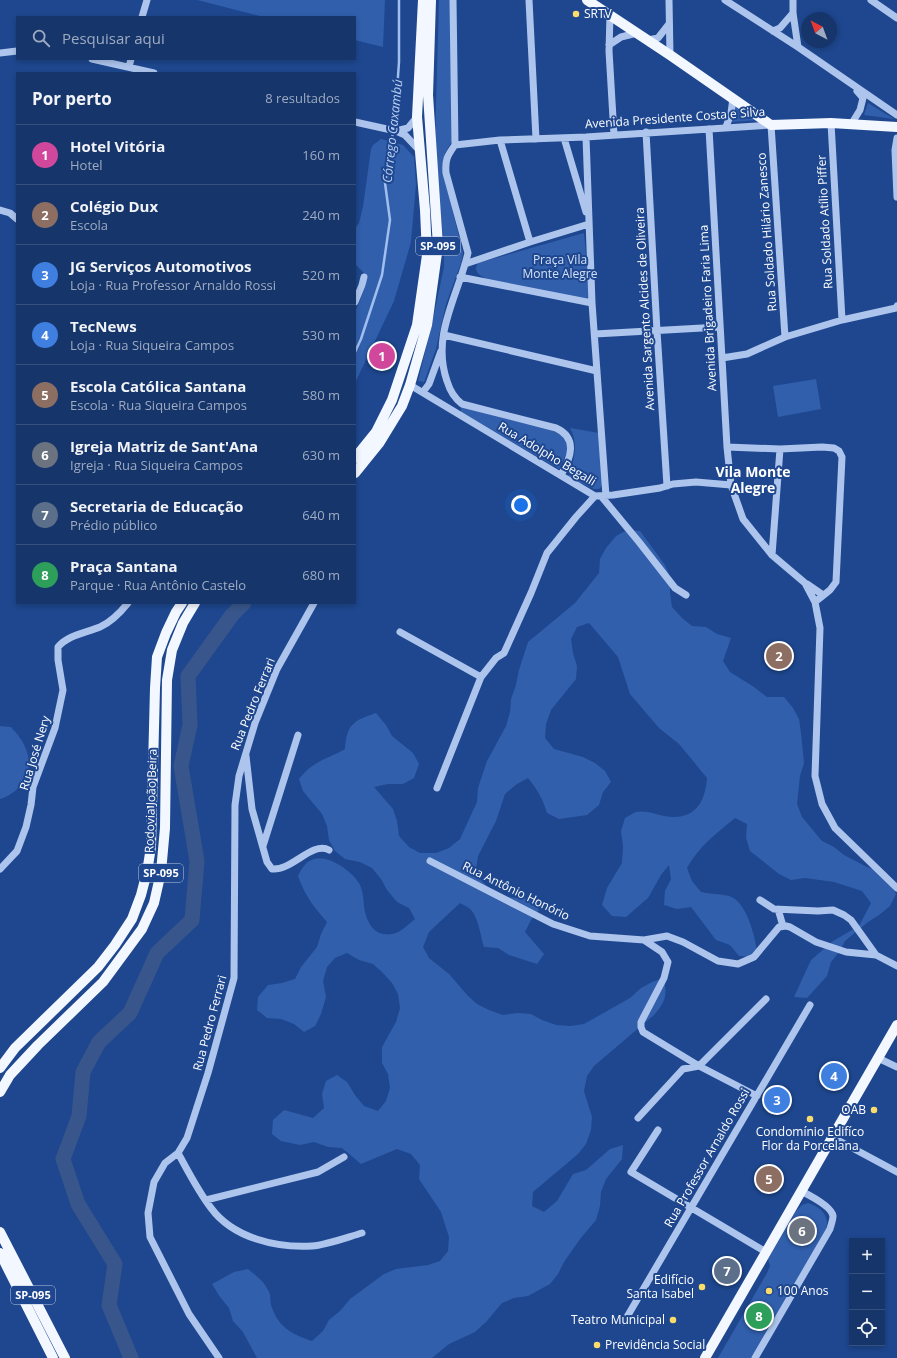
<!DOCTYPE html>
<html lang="pt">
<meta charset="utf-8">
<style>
body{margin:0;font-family:"Open Sans",sans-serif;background:#1f3d71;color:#f1f3f6}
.controls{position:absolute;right:12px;bottom:12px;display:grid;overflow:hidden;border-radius:0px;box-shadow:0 2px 6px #0003}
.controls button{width:36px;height:36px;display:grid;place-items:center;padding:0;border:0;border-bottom:1px solid #35507e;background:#16356b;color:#f1f3f6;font:20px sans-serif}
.compass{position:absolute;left:801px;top:12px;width:36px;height:36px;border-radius:50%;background:#16356b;box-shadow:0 2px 6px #0003;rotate:319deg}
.you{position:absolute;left:521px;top:505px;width:14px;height:14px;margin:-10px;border:3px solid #fff;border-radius:50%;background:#1a73e8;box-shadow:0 0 0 6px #1a73e833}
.badge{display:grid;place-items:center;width:26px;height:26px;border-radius:50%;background:#fcdd6c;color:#fff;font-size:13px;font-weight:700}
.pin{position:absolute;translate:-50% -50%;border:2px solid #fff;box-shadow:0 1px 4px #0006}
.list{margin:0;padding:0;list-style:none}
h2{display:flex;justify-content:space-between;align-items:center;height:52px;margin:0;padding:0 16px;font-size:17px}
h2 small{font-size:13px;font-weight:400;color:#9eabc1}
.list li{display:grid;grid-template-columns:26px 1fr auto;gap:12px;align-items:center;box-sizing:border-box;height:60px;padding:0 16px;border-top:1px solid #35507e}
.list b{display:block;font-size:15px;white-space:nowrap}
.list p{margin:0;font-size:13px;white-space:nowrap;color:#9eabc1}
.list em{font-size:13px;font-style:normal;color:#9eabc1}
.icon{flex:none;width:22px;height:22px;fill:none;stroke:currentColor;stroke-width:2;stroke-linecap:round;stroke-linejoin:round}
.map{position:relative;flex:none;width:897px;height:1358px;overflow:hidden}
.search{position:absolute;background:#16356b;box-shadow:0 2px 6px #0003;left:16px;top:16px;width:340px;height:44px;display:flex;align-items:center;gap:10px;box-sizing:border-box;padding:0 14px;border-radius:0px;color:#9eabc1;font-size:15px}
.panel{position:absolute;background:#16356b;box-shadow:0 2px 6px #0003;left:16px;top:72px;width:340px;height:532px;border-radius:0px}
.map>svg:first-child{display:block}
.green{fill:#315fac}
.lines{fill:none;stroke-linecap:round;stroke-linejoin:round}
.stream{stroke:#a0bfef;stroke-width:2.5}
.river{stroke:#38568b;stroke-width:15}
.minor{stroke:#adc5ed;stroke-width:7}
.major{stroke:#f3f7ff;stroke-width:10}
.poi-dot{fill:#fcdd6c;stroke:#1e478f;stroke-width:1.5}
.labels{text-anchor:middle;stroke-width:4;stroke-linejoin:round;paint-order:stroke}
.shield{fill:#1e478f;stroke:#bcc8dd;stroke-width:1}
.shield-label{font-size:11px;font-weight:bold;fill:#fff}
.poi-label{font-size:12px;fill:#fff;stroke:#1e478f;text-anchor:start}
.street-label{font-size:12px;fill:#fff;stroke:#1e478f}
.park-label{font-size:12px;fill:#d2e1f9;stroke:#1e478f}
.water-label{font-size:13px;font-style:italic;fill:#b9cff4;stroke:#1e478f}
.quarter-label{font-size:14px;font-weight:bold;fill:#fff;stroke:#1e478f}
</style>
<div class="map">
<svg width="897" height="1358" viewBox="0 0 897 1358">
<rect width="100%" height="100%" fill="#1e478f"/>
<!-- green -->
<path class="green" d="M197 0H385L383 47 355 40V17H264Z
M439 0H450L452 141 445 153 443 173 463 253 461 263 446 304 436 349 424 382 418 381 431 328 444 267V249L438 187 435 141Z
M868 103 894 119 864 115Z
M734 104 759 120 730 122Z
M381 139 403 145 414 157 416 184 411 242 394 301 355 383V312L366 285 364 273 355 264V229L359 223 363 207 371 149 373 145Z
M584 233 590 300 489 280C481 276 472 273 478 263Z
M816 379 821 409 778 417 773 386Z
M461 406 560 433C572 449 566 454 559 469L461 412Z
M570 428 599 433 603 483 601 487 599 489H594L568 477C574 461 579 443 570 428Z
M627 530 640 531 665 565 670 577V593L672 607 682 618 692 626 706 627 717 634 731 638 723 661 730 672 754 687 767 697H784L793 708 799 719 801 733 804 763 800 776 797 804 802 817 822 841 834 847 844 855 867 867 881 872 890 883 896 894 890 906 879 915 868 922 845 941 839 952 831 962 827 976 807 998 794 997 811 960 833 941 859 926 871 903 862 891 834 882 805 878 791 880 779 874 750 851 746 838 747 824 735 818C716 834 699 846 687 868L692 881 701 892C710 894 720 894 729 896 746 900 756 938 757 953L754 957 739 956 730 945 716 940 691 907 677 909 664 905 665 891 671 879 669 865 661 875 648 898 626 917 612 916 602 905 607 888 622 863 623 846 621 831 625 818C629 816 633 813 636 812 645 810 656 814 664 816 693 821 705 805 707 778L679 744 659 728 630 694 618 657 589 623 577 627 571 639 573 653 577 666 576 679 551 710 546 724 545 738 554 749 583 757 595 763 605 771 611 782 603 792 599 805 587 815 559 819 547 813C543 799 537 789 528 778L517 784 505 794 496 821 478 856 476 870 482 881 492 892 506 897 533 899 539 910 531 920 525 932 544 954 537 964 509 955 498 948 484 947C481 937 478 917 471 910 469 907 463 905 460 903L429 932 423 947 429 958 449 974 468 996 477 1004 489 1010 503 1015 517 1013 531 1014 542 1020 556 1025 570 1026 584 1024 630 998 641 988 652 982 664 978C667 996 666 1001 654 1015L594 1066 587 1076 584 1091 592 1117 591 1130 586 1144 578 1154 533 1192 532 1206 544 1212 557 1201 573 1174 586 1170 610 1149 623 1145 622 1159 606 1179 601 1192 600 1206 596 1220 580 1239 564 1262 558 1274 550 1284 528 1296 514 1298 502 1303 486 1322 475 1332 449 1344 432 1358H257L243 1332 233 1321 229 1308 220 1297 212 1284 234 1272 248 1269C255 1275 264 1281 268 1290 271 1294 270 1300 271 1305 278 1327 291 1334 312 1341L323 1331 329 1320 341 1310 350 1299 384 1274 396 1269 428 1265 440 1261 448 1251 449 1237 441 1212 419 1179 420 1165 411 1154 397 1149 361 1164 342 1148 328 1147 314 1142 300 1145 281 1141 272 1134 273 1120 284 1110 313 1118 324 1108 322 1094 326 1081 337 1075 347 1082 355 1095 364 1106 378 1111 386 1101 390 1088 388 1074 382 1063V1047L396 1022 400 1008 398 994 392 983 382 972 373 964 359 960 347 953 335 958 327 967 323 981 326 997 321 1014 315 1026 304 1032 294 1024 281 1019 267 1018 257 1010 258 997 268 985 282 983 295 979 301 967 317 947 321 934 327 922C314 907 305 896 298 876 302 868 305 862 314 859 328 854 354 872 360 885 364 893 363 904 365 912 368 926 377 937 392 934 400 933 409 924 415 919L409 908 397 902 387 890 381 879 372 868 360 862 345 859 335 851 329 840 327 826 322 814 303 791 299 779C314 760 326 760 345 749 347 724 353 721 376 713L386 725 392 736 413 753 419 764 414 778 403 784H388L374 787 393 809 397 821 399 836 409 847 420 853H436L449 848 460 839 477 802 478 788 487 761 506 726 510 712 511 699 516 685 519 670 528 642 575 603 599 573 600 559 606 548 616 536Z
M0 726 11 727C16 733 22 739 25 747 36 770 22 792 0 799Z
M808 1203C821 1207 830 1216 826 1229L751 1358H718L767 1273 770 1266 768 1259 796 1211 802 1205Z"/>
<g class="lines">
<!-- stream -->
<path class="stream" d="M355 352 361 339 382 275 390 220 385 183 395 119 399 62V0"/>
<!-- river -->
<path class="river" d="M131 1358 109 1305 115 1264 78 1204 63 1159 79 1116 83 1072 99 1042 130 1013 157 953 192 920 197 861 181 766 190 725 188 676 232 615 244 603"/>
<!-- minor -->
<path class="minor" d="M453 0 455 145
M529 0 536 139
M669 0 670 55
M725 0 798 47 897 115
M793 0V13L798 47
M871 0 897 18
M610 15 609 51 614 135
M142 17 147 0
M773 31 780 28 793 13
M648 40 658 38 669 24
M609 45 621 37 637 33
M0 53 17 51
M92 59 154 73
M129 67 131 59
M355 122 396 131 405 135 420 151
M831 123 842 320
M852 123 860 110 863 98 857 91
M726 127 731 113 733 98
M709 129 727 447 731 485 743 519 772 555 805 583 815 602 820 628 815 776 822 804 835 828 897 888
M396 131 408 128 417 117
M646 132 657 331 667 486
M586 137 592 303 606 496
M564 138 586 212
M897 138 895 150 897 197
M500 140 530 242
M455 145 500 140 586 137 771 125 785 337
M455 145C447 156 445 160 446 173L468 253C458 296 431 335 447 381 450 391 454 398 462 404L556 428C578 438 571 458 561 475
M0 210 10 213 17 219
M465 264 530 242 589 224
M460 277 592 303
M355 302 362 285 364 277
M595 334 720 327
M444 335 597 371
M722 358 747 354 785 337 842 320 896 308 897 306
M410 385 595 496 613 495 660 488 673 484 696 482 731 485
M423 392 429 384 441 351
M727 447 780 449 822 447 834 448 839 451 842 457 836 582 830 590 815 602
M601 496 639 542 675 588 686 595
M772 555 780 449
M807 584 823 595
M400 632 481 677
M246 756 252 809 267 862 272 869C292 871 312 841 329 850
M437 788 481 677 496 658 504 653 531 593 547 553 576 517 595 496
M263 846 298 735
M430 861 553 924 590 936 644 940 662 952 668 962 664 978 641 1022V1027L643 1032 699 1066 757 1096
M0 869 17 851 26 827 31 805 33 787 55 728 63 690 58 660V647C68 635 85 633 100 627 111 622 120 613 128 603
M760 900 774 909 818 911 833 910 844 915 851 920 876 955
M778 909 783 926
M644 940 667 936 683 942 718 961 738 964 754 957 779 927 786 926 790 927 816 942 846 952 876 955 897 966
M878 1058 897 1067
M638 1118 683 1069 699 1066 766 999
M658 1130 631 1172 766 1252
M832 1137 897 1172
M178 1153C188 1171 198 1191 211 1208 233 1238 276 1248 312 1246 326 1245 348 1237 362 1233
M206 1200 318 1172 344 1157
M624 1322 810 1005
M219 1358 189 1314 150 1237 148 1213 154 1182 165 1163 178 1153 187 1138 208 1073 234 978 235 805 239 776 255 723 277 669 314 603
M755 1358 830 1229C831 1225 833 1220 833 1216 832 1207 809 1195 801 1191"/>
<!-- major -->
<path class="major" d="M587 0 670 55 771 125 831 123 897 127
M355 458 376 432 392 400 417 325 427 255 425 210 417 117 423 0
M355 473 380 442 402 406 410 385 427 325 438 246 428 95 431 0
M0 1068 15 1048 98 967 115 945 132 919 141 895 147 872 151 847 155 688 157 657 166 633 176 612 182 603
M0 1092 10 1075 38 1045 103 982 142 929 154 903 161 872 165 828 167 680 172 650 183 623 195 603
M0 1232 65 1358
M0 1253 53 1358
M705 1358 897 1025"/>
</g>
<!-- markers -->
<g class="poi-dot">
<circle cx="576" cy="14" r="4"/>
<circle cx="874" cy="1110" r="4"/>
<circle cx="810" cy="1119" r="4"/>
<circle cx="702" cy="1287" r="4"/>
<circle cx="769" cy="1291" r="4"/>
<circle cx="673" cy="1320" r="4"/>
<circle cx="597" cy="1345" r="4"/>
</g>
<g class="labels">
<!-- shield labels -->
<g class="shield">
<rect x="416" y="237" width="44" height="18" rx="3"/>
<rect x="139" y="864" width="44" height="18" rx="3"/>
<rect x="11" y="1286" width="44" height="18" rx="3"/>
</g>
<g class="shield-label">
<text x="438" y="250">SP-095</text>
<text x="161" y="877">SP-095</text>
<text x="33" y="1299">SP-095</text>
</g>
<!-- poi labels -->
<g class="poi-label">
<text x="584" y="18">SRTV</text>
<text x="866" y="1114" text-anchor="end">OAB</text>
<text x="810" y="1136" text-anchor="middle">Condomínio Edifíco<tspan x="810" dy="14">Flor da Porcelana</tspan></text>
<text x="694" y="1284" text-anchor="end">Edifício<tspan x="694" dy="14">Santa Isabel</tspan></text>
<text x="777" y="1295">100 Anos</text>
<text x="665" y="1324" text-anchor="end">Teatro Municipal</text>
<text x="605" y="1349">Previdência Social</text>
</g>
<!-- street labels -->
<g class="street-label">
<text transform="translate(675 118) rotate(-4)" y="4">Avenida Presidente Costa e Silva</text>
<text transform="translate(825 222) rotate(-93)" y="4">Rua Soldado Atílio Piffer</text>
<text transform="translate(767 232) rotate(-94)" y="4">Rua Soldado Hilário Zanesco</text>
<text transform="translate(708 308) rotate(-93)" y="4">Avenida Brigadeiro Faria Lima</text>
<text transform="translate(645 309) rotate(-93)" y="4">Avenida Sargento Alcides de Oliveira</text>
<text transform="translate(547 454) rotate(31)" y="4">Rua Adolpho Begalli</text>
<text transform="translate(253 704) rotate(-68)" y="4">Rua Pedro Ferrari</text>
<text transform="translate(35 753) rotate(-73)" y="4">Rua José Nery</text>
<text transform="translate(151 801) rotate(-88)" y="4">Rodovia João Beira</text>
<text transform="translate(516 891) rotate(26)" y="4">Rua Antônio Honório</text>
<text transform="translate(210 1023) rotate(-75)" y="4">Rua Pedro Ferrari</text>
<text transform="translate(707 1158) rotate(-60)" y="4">Rua Professor Arnaldo Rossi</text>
</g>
<!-- park labels -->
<g class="park-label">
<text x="560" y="264">Praça Vila<tspan x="560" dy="14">Monte Alegre</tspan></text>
</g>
<!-- water labels -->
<g class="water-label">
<text transform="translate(392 131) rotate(-84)" y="5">Córrego Caxambú</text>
</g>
<!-- quarter labels -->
<g class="quarter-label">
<text x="753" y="477">Vila Monte<tspan x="753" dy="16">Alegre</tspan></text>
</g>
</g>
</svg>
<div class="controls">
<button>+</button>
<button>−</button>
<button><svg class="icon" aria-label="locate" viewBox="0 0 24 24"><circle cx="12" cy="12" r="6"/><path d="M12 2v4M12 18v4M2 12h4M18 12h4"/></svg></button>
</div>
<svg class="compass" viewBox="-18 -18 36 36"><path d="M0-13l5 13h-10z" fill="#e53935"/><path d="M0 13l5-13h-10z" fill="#9eabc1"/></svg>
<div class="you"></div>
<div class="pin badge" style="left:382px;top:356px;background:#d1479c">1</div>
<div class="pin badge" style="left:779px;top:656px;background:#8d6e63">2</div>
<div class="pin badge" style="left:777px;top:1100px;background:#3f7fe0">3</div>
<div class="pin badge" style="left:834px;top:1076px;background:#3f7fe0">4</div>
<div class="pin badge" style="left:769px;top:1179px;background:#8d6e63">5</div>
<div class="pin badge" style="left:802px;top:1231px;background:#6b7280">6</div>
<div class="pin badge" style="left:727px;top:1271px;background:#5c6f8a">7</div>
<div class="pin badge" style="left:759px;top:1316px;background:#2e9e5b">8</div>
<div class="search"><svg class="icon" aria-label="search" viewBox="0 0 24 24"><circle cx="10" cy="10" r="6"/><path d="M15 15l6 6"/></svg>Pesquisar aqui</div>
<section class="panel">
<h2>Por perto<small>8 resultados</small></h2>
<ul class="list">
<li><span class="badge" style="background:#d1479c">1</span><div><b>Hotel Vitória</b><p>Hotel</p></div><em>160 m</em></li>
<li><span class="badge" style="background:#8d6e63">2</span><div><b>Colégio Dux</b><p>Escola</p></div><em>240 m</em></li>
<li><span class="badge" style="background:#3f7fe0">3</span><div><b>JG Serviços Automotivos</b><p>Loja · Rua Professor Arnaldo Rossi</p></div><em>520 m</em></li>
<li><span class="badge" style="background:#3f7fe0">4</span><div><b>TecNews</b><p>Loja · Rua Siqueira Campos</p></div><em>530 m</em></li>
<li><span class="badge" style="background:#8d6e63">5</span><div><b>Escola Católica Santana</b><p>Escola · Rua Siqueira Campos</p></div><em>580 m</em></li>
<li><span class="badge" style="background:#6b7280">6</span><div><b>Igreja Matriz de Sant'Ana</b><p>Igreja · Rua Siqueira Campos</p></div><em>630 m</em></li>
<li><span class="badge" style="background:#5c6f8a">7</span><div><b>Secretaria de Educação</b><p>Prédio público</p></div><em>640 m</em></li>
<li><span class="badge" style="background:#2e9e5b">8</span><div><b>Praça Santana</b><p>Parque · Rua Antônio Castelo</p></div><em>680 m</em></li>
</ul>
</section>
</div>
